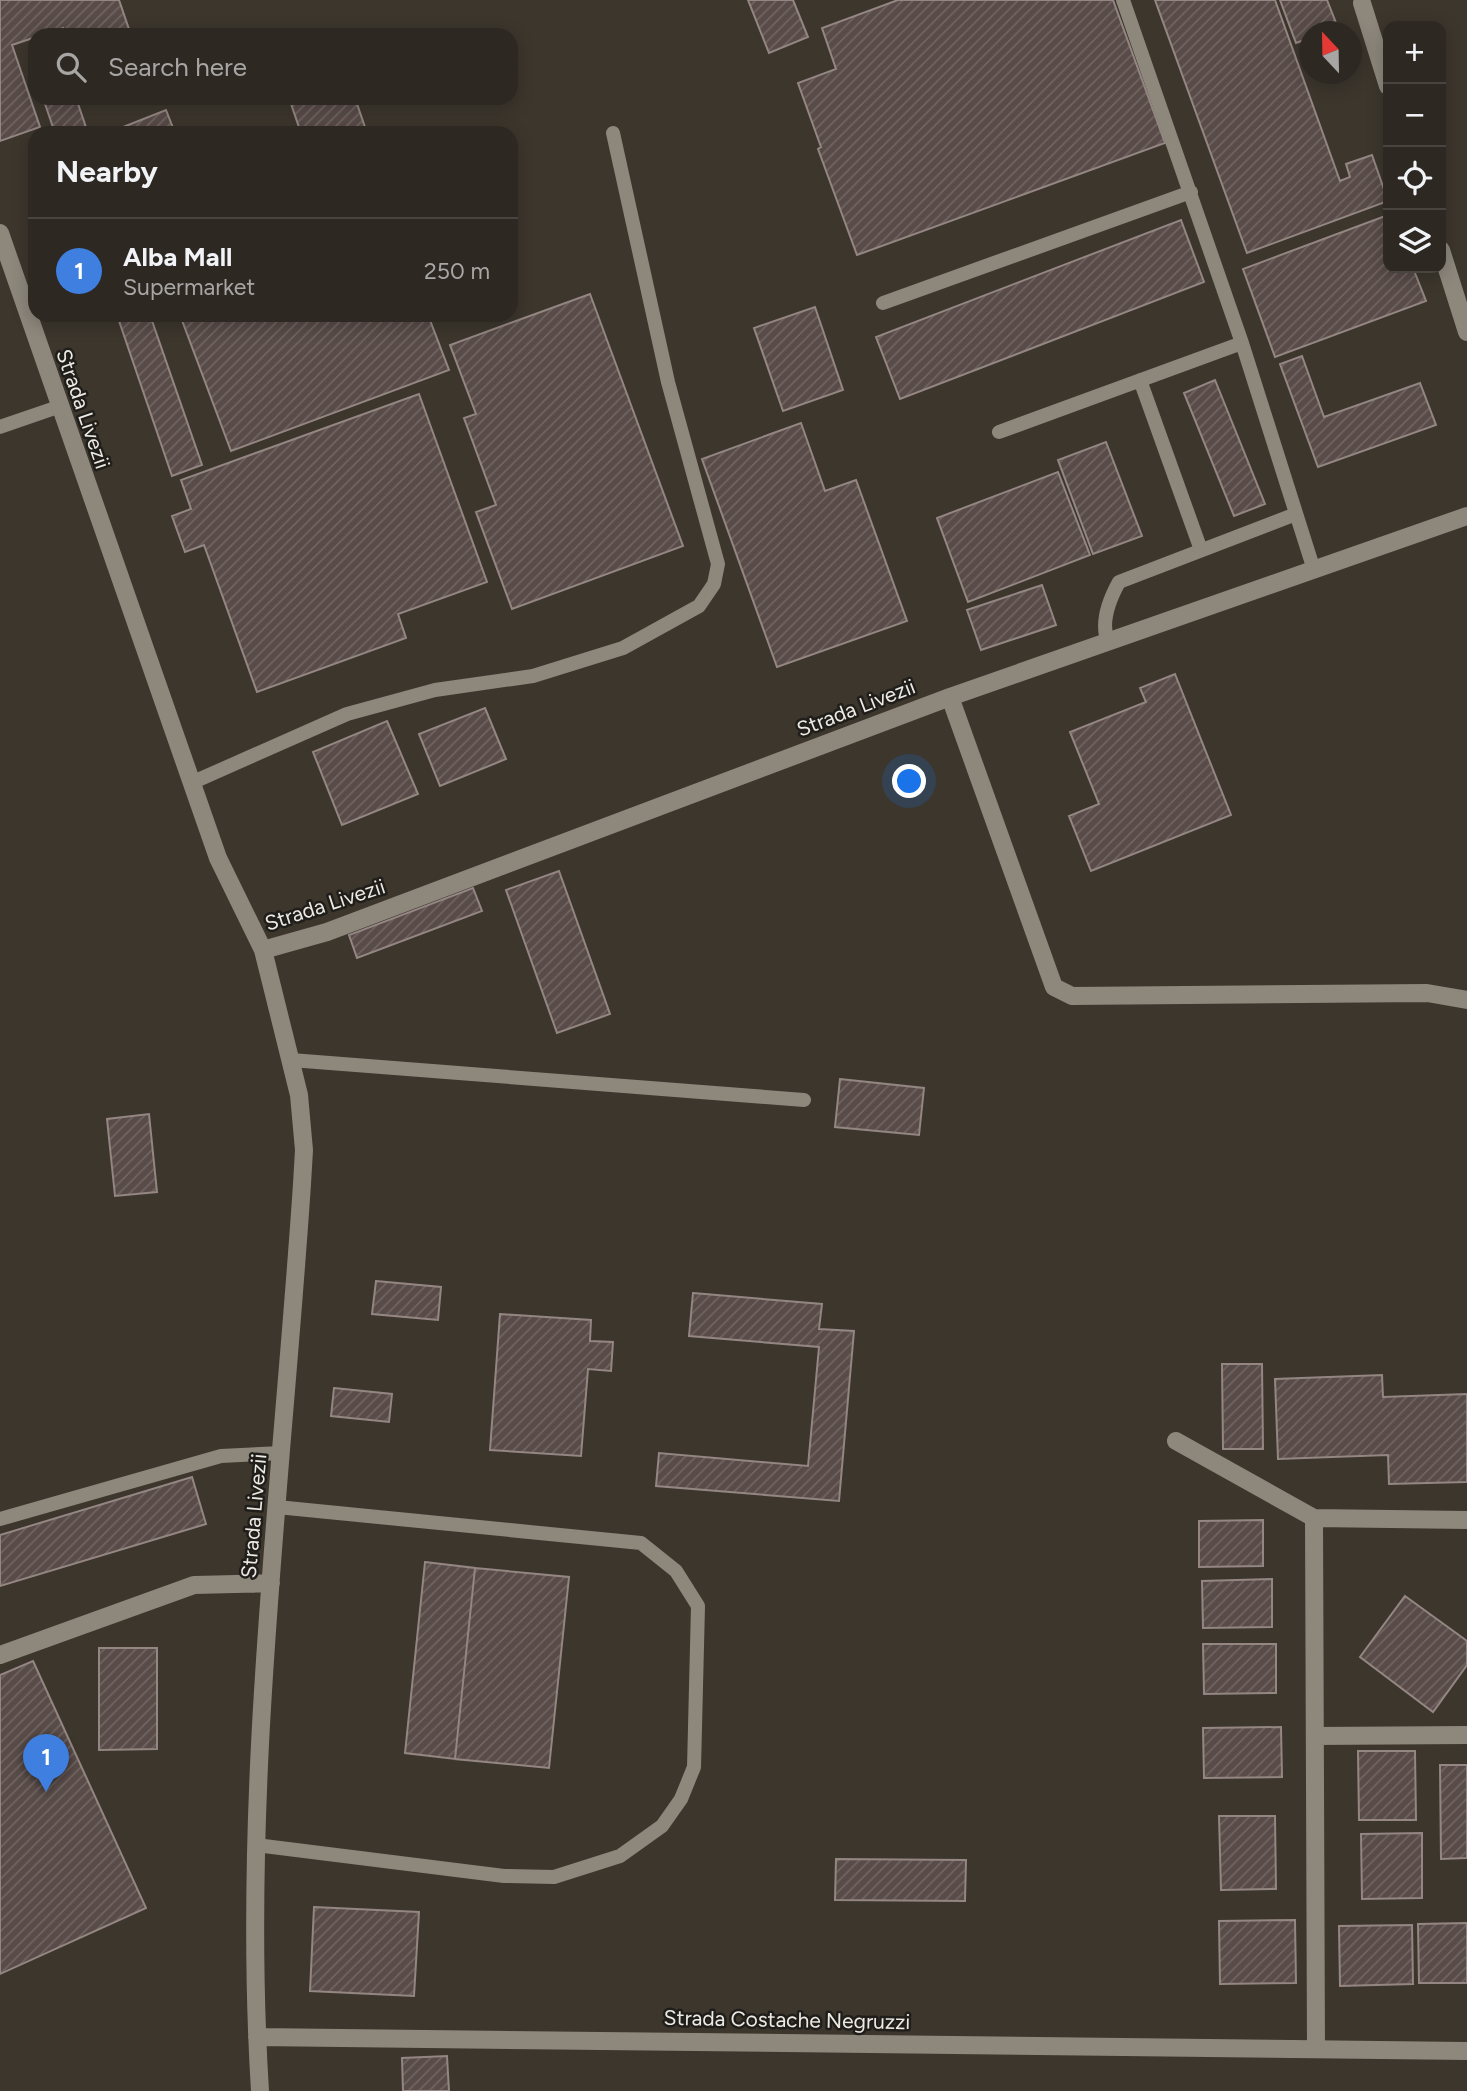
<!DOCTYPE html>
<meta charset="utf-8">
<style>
body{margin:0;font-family:Figtree,sans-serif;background:#39342f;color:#f1f3f6}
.controls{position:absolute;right:21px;top:21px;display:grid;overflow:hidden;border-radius:14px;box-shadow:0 4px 18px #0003}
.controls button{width:63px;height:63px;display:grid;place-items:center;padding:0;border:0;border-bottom:2px solid #484440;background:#2d2822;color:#f1f3f6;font:35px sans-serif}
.compass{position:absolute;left:1299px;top:21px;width:63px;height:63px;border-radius:50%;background:#2d2822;box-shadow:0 4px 18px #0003;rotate:338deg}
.you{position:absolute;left:910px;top:782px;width:24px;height:24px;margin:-18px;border:5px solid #fff;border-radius:50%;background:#1a73e8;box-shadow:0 0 0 10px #1a73e833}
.badge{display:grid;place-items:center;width:46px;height:46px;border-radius:50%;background:#d6ab8b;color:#fff;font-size:23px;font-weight:700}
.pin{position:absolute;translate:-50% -58px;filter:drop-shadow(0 2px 4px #0008)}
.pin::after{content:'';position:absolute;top:37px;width:24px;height:21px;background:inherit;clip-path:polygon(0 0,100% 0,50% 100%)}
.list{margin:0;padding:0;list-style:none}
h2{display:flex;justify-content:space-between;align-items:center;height:91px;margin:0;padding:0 28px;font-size:30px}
h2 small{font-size:23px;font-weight:400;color:#a7a6a5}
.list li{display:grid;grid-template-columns:46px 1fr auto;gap:21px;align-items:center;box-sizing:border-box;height:105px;padding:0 28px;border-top:2px solid #484440}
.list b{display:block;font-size:26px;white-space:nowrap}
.list p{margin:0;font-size:23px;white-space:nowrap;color:#a7a6a5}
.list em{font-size:23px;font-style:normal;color:#a7a6a5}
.icon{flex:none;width:38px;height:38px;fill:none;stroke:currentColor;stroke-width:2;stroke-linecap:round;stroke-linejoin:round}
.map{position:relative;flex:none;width:1467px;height:2091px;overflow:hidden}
.search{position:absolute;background:#2d2822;box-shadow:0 4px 18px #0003;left:28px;top:28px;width:490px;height:77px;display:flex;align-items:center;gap:18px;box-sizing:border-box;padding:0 24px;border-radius:21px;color:#a7a6a5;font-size:26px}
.panel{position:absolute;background:#2d2822;box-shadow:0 4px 18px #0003;left:28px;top:126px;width:490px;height:196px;border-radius:21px}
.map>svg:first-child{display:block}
.building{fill:url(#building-hatch);stroke:#948683;stroke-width:2}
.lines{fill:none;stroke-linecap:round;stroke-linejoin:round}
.service{stroke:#8d877c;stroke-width:14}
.minor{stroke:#8d877c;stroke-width:18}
.labels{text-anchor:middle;stroke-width:5;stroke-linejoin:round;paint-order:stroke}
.street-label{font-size:21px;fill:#ede9e3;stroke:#201e1a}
</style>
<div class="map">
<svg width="1467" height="2091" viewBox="0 0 1467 2091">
<defs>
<pattern id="building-hatch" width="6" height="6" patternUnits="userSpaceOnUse" patternTransform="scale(1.75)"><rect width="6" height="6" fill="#584b48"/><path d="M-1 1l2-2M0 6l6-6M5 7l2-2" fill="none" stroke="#706562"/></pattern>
</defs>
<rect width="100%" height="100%" fill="#3c362d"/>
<!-- building -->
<path class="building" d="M0 0H119L131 35H65L63 28 12 45 40 127 0 141Z
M748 0H793L808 37 769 53Z
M898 0H1113L1165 143 857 255 818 149 821 147 798 83 836 69 822 28Z
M1155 0H1275L1340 181 1350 177 1346 164 1372 155 1388 201 1247 253Z
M1280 0H1327L1338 28 1327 32H1310V38L1296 43Z
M43 98H76L88 133H55Z
M289 98H355L367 133H301Z
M166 110 175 133H108Z
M1388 215V268H1413L1426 301 1275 357 1243 269Z
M1181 220 1204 282 900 399 876 337Z
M590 294 683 546 512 609 476 512 496 505 464 418 476 414 450 345Z
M815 307 843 390 783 411 754 328Z
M117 315H150L202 465 172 476Z
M180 315H428L449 370 231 451Z
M1302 356 1324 417 1420 383 1436 425 1318 467 1280 364Z
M1215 380 1265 504 1234 516 1184 393Z
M419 394 487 582 398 614 406 638 257 692 204 545 185 552 172 516 191 509 181 480Z
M801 423 825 491 856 480 907 621 777 667 702 459Z
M1106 442 1142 536 1093 554 1058 460Z
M1058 472 1090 555 968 602 937 518Z
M1042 585 1056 625 981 650 967 610Z
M1175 674 1231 815 1091 871 1069 816 1099 804 1070 732 1146 702 1140 688Z
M485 708 506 759 440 786 419 734Z
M387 721 418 794 342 825 313 752Z
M559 871 610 1014 557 1033 506 890Z
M473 888 482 911 357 958 349 935Z
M840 1079 924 1088 919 1135 835 1127Z
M149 1114 157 1192 115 1196 107 1119Z
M376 1281 441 1287 438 1320 372 1314Z
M693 1293 822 1304 819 1329 854 1331 839 1501 656 1486 659 1453 808 1466 819 1347 689 1336Z
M500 1314 591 1320 590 1341 613 1342 611 1371 588 1369 581 1456 490 1450Z
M1222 1364H1262L1263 1449H1223Z
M1382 1375 1383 1397 1467 1394V1482L1389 1484 1388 1455 1278 1459 1275 1379Z
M334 1388 392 1394 389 1422 331 1416Z
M192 1477 206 1524 0 1586V1535Z
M1263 1520V1566L1199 1567V1521Z
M425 1562 475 1568 455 1759 405 1753Z
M475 1568 569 1577 549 1768 455 1759Z
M1272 1579V1627L1203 1628 1202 1581Z
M1405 1596 1467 1641V1665L1433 1712 1360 1657Z
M1203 1644H1276V1693L1204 1694Z
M99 1648H157V1749L99 1750Z
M33 1661 146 1908 0 1974V1675Z
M1281 1727 1282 1777 1204 1778 1203 1728Z
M1358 1751H1415L1416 1820H1359Z
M1440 1765H1467V1858L1441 1859Z
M1219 1816H1275L1276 1889 1221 1890Z
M1422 1833V1898L1362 1899 1361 1834Z
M836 1859 966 1860 965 1901 835 1900Z
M314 1907 419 1912 414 1996 310 1991Z
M1295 1920 1296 1983 1220 1984 1219 1921Z
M1467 1923V1983H1419L1418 1924Z
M1412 1925 1413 1984 1340 1986 1339 1926Z
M447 2056 449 2091H403L402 2058Z"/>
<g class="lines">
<!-- service -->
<path class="service" d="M1123 0 1242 343 1314 570
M883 303 1191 192
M1140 380 1201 550
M0 427 58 407
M999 432 1242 343
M1108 642C1100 622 1109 600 1119 582L1296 514
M191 783 347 714 435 690 533 676 623 648 699 606 714 584 718 564 668 382 613 133
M291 1060 804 1100
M0 1519 221 1456 282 1453
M256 1845 504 1876 554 1877 620 1856 662 1826 681 1799 694 1767 698 1606 676 1571 641 1543 277 1507"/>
<!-- minor -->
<path class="minor" d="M1362 3 1388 86
M0 233 218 858 263 950 299 1095 304 1150 302 1184C282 1485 241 1789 260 2091
M1441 250 1467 332
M950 697 1054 987 1072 996 1427 993 1467 1000
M263 950 327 932 950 697 1467 516
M1176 1441 1314 1518 1467 1520
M1314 1518 1316 2049
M0 1655 194 1585 271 1583
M1315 1736 1467 1735
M257 2037 1467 2051"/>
</g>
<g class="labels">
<!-- street labels -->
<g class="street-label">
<text transform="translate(83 409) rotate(71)" y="7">Strada Livezii</text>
<text transform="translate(856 708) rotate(-21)" y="7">Strada Livezii</text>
<text transform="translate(325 905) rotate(-18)" y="7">Strada Livezii</text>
<text transform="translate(254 1516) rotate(-85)" y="7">Strada Livezii</text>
<text transform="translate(787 2020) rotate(1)" y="7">Strada Costache Negruzzi</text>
</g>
</g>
</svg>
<div class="controls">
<button>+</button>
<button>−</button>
<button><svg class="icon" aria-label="locate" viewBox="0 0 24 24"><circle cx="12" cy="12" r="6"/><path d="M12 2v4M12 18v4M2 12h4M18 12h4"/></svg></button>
<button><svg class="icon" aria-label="layers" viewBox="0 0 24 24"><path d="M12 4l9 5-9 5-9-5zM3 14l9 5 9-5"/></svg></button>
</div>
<svg class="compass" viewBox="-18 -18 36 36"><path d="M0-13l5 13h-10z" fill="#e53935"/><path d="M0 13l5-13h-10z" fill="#a7a6a5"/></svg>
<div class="you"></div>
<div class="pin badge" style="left:46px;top:1792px;background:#3f7fe0">1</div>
<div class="search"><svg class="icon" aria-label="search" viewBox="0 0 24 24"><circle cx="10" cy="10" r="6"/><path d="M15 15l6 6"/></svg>Search here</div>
<section class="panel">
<h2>Nearby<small></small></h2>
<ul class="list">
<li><span class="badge" style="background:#3f7fe0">1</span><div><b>Alba Mall</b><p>Supermarket</p></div><em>250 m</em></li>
</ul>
</section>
</div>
